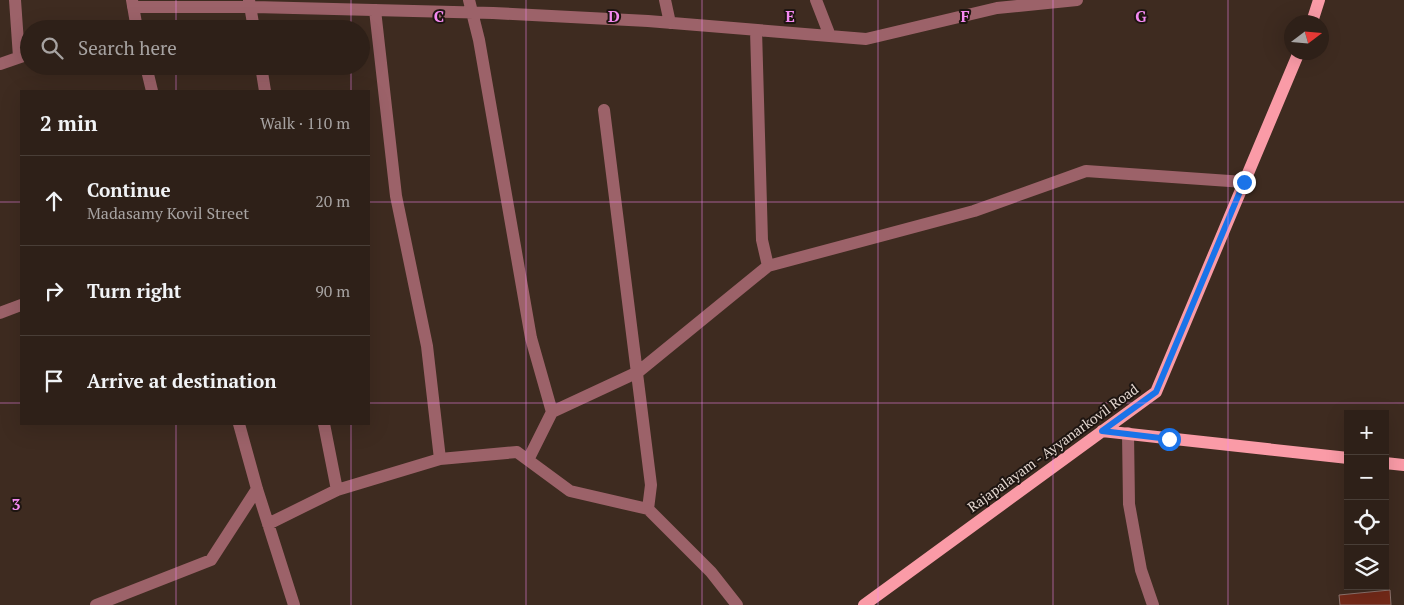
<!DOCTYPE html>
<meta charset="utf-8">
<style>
body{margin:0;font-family:"PT Serif",serif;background:#3a2d25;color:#f1f3f6}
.controls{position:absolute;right:15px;bottom:15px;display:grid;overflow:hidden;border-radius:0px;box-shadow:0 5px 20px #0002}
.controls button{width:45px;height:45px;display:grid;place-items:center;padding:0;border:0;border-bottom:1px solid #493e37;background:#2e2018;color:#f1f3f6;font:25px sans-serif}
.compass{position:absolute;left:1284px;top:15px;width:45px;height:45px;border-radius:50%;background:#2e2018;box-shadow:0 5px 20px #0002;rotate:74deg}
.stop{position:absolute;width:15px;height:15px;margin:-11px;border:4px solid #1a73e8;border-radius:50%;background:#fff}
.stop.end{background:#1a73e8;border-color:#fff;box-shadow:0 1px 5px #0008}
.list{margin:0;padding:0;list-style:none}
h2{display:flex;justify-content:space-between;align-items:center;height:65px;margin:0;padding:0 20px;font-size:21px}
h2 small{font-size:16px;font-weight:400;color:#a7a3a2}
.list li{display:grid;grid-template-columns:32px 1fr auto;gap:15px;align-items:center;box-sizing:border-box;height:90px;padding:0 20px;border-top:1px solid #493e37}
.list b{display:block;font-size:19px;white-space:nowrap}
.list p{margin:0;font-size:16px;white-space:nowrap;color:#a7a3a2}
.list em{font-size:16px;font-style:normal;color:#a7a3a2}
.icon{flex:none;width:28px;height:28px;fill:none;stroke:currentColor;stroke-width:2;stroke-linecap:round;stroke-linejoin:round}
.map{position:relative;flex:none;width:1404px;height:605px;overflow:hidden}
.search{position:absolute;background:#2e2018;box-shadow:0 5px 20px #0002;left:20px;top:20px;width:350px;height:55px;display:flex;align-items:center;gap:12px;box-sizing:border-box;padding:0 18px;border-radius:28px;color:#a7a3a2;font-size:19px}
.panel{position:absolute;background:#2e2018;box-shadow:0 5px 20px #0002;left:20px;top:90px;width:350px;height:335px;border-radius:0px}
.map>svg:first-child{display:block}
.building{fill:#732918;stroke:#8c736d}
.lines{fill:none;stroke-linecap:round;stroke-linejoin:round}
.minor{stroke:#9c6269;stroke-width:12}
.major{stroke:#fa9ba7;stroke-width:12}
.route{stroke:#1a73e8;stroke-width:6}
.grid{fill:none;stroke:#f489f1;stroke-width:1;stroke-opacity:0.55}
.labels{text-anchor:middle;stroke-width:4;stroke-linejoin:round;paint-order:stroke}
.street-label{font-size:14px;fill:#e5d8d1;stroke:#1e1511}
.grid-label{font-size:16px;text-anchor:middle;font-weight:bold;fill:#f489f1;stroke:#1e1511;stroke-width:4;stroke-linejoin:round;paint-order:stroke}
</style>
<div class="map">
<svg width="1404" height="605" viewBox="0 0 1404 605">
<rect width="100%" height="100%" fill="#3e2b20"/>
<!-- building -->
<path class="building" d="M1390 590 1391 605H1340L1339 595Z"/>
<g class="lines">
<!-- minor -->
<path class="minor" d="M15 0 19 57
M132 0 137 29
M249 0 254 29
M469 0 479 40 531 338 552 412
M665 0 670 23
M816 0 830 36
M133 7H250L493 13 648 21 866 39 997 8 1077 0
M375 10 396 196 427 346 440 459
M756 30 762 240 768 266
M0 64 29 54
M146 66 152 91
M261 66 265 91
M604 110 651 485 648 509
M0 313 21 305
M239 424 257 489 294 605
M324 424 337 490
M1128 433 1129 504 1141 570 1153 605
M528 460 552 412 638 372 768 266 974 211 1086 171 1244 182
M268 524 337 490 440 459 517 452 570 491 648 509 711 572 737 605
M96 605 211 560 257 489"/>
<!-- major -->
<path class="major" d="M1312 22 1319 0
M1102 431 1348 458
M1385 463 1404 465
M864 605 1156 392 1299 52"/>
</g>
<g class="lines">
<!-- route -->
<path class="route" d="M1169 439 1102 431 1156 392 1244 182"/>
</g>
<!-- grid -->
<path class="grid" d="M176 0V29M351 0V29M526 0V605M702 0V605M878 0V605M1053 0V605M1228 0V605M176 66V91M351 66V91M0 202H21M369 202H1404M0 403H21M369 403H1404M176 424V605M351 424V605"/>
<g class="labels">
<!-- street labels -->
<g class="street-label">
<text transform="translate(1053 448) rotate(-36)" y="5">Rajapalayam - Ayyanarkovil Road</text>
</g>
</g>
<g class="grid-label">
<text x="439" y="22">C</text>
<text x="614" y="22">D</text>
<text x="790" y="22">E</text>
<text x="965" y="22">F</text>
<text x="1141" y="22">G</text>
<text x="16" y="510">3</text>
</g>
</svg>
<div class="controls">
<button>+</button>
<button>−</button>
<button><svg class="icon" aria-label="locate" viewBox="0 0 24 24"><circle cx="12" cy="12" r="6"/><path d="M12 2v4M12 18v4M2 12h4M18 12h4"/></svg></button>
<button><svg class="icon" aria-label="layers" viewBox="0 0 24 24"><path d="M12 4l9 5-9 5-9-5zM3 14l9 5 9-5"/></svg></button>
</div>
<svg class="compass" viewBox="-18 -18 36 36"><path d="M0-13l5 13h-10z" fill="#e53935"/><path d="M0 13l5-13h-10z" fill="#a7a3a2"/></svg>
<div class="stop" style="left:1169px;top:439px"></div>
<div class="stop end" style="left:1244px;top:182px"></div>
<div class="search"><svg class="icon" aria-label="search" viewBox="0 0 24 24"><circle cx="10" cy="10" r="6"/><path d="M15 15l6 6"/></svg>Search here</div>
<section class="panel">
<h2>2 min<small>Walk · 110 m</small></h2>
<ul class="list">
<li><svg class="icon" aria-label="ahead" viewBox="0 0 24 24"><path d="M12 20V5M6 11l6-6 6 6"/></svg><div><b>Continue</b><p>Madasamy Kovil Street</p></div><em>20 m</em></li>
<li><svg class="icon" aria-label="right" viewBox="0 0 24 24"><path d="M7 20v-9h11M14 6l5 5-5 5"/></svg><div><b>Turn right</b></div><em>90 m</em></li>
<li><svg class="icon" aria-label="arrive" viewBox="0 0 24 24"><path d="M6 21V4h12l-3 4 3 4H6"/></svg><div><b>Arrive at destination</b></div></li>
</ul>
</section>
</div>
